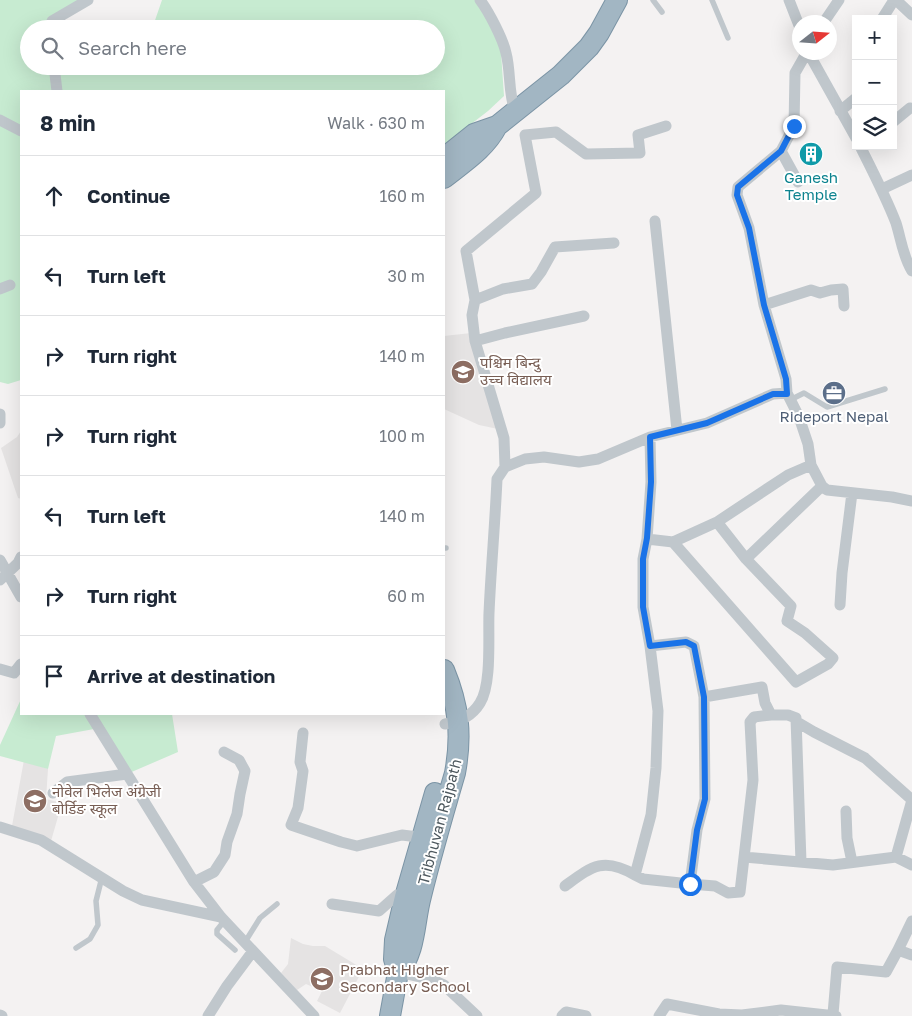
<!DOCTYPE html>
<meta charset="utf-8">
<style>
body{margin:0;font-family:"Golos Text","Noto Sans Devanagari",sans-serif;background:#f6f6f7;color:#1f2937}
.controls{position:absolute;right:15px;top:15px;display:grid;overflow:hidden;border-radius:0px;box-shadow:0 5px 20px #0002}
.controls button{width:45px;height:45px;display:grid;place-items:center;padding:0;border:0;border-bottom:1px solid #e0e1e3;background:#fff;color:#1f2937;font:25px sans-serif}
.compass{position:absolute;left:792px;top:15px;width:45px;height:45px;border-radius:50%;background:#fff;box-shadow:0 5px 20px #0002;rotate:73deg}
.stop{position:absolute;width:15px;height:15px;margin:-11px;border:4px solid #1a73e8;border-radius:50%;background:#fff}
.stop.end{background:#1a73e8;border-color:#fff;box-shadow:0 1px 5px #0008}
.list{margin:0;padding:0;list-style:none}
h2{display:flex;justify-content:space-between;align-items:center;height:65px;margin:0;padding:0 20px;font-size:21px}
h2 small{font-size:16px;font-weight:400;color:#747a83}
.list li{display:grid;grid-template-columns:32px 1fr auto;gap:15px;align-items:center;box-sizing:border-box;height:80px;padding:0 20px;border-top:1px solid #e0e1e3}
.list b{display:block;font-size:19px;white-space:nowrap}
.list em{font-size:16px;font-style:normal;color:#747a83}
.icon{flex:none;width:28px;height:28px;fill:none;stroke:currentColor;stroke-width:2;stroke-linecap:round;stroke-linejoin:round}
.map{position:relative;flex:none;width:912px;height:1016px;overflow:hidden}
.search{position:absolute;background:#fff;box-shadow:0 5px 20px #0002;left:20px;top:20px;width:425px;height:55px;display:flex;align-items:center;gap:12px;box-sizing:border-box;padding:0 18px;border-radius:28px;color:#747a83;font-size:19px}
.panel{position:absolute;background:#fff;box-shadow:0 5px 20px #0002;left:20px;top:90px;width:425px;height:625px;border-radius:0px}
.map>svg:first-child{display:block}
.education{fill:#e5e3e3}
.green{fill:#c7ebd1}
.lines{fill:none;stroke-linecap:round;stroke-linejoin:round}
.trunk-casing{stroke:#7b94a5;stroke-width:22}
.service{stroke:#c0c7cc;stroke-width:5.5}
.minor{stroke:#c0c7cc;stroke-width:11}
.trunk{stroke:#a2b6c3;stroke-width:20}
.route{stroke:#1a73e8;stroke-width:6}
.labels{text-anchor:middle;stroke-width:4;stroke-linejoin:round;paint-order:stroke}
.culture-label{font-size:15px;fill:#0d838f;stroke:#fff}
.education-label{font-size:15px;fill:#785e54;stroke:#fff;text-anchor:start}
.service-label{font-size:15px;fill:#4e5e75;stroke:#fff}
.street-label{font-size:15px;fill:#4c575d;stroke:#fff}
</style>
<div class="map">
<svg width="912" height="1016" viewBox="0 0 912 1016">
<rect width="100%" height="100%" fill="#f4f2f2"/>
<!-- education -->
<path class="education" d="M471 333 498 429 479 425 444 409V336Z
M21 431V499L18 498 1 448 17 437Z
M24 760 48 769 46 799 62 803 51 841 12 826Z
M291 938 303 944 313 946H325L363 969 340 1013 317 1001 322 991 306 984 297 990 281 973 288 964Z"/>
<!-- green -->
<path class="green" d="M0 0H82L53 29H29V66H436V29H152L162 0H478L500 38 504 96 488 111 444 145V91H21V380L8 384 0 382Z
M21 699V714H172L178 752 127 774 94 729 56 736 48 769 0 756V745Z"/>
<g class="lines">
<!-- trunk casing -->
<g class="trunk-casing">
<path id="trunk" d="M444 158 474 134 497 126 561 75 589 47 599 33 617 0
M444 178C464 162 485 149 497 126
M398 972C416 952 414 921 421 896 431 855 443 814 455 773 462 735 459 706 444 670
M390 1016 398 972 394 959 395 940 405 897 435 793"/>
</g>
<!-- service -->
<path class="service" d="M653 0 662 12
M712 0 728 38
M790 400 804 393 827 407 885 389
M444 548H446
M225 920 217 930V934L235 950
M245 942 260 918 277 904
M76 948 90 939 98 925 96 901 102 877"/>
<!-- minor -->
<path class="minor" d="M480 0C489 12 503 39 506 53 511 72 508 92 515 111
M789 0 800 28
M896 0 912 15
M882 19 894 0
M824 22 839 0
M50 29 52 21 88 0
M807 52 795 73 794 126 781 151 738 187 737 195 749 228 764 305 786 379 787 393 799 417 808 444 811 465 822 486 827 490 892 497 912 501
M808 52 856 138
M54 66 57 91
M840 111 856 98
M0 120 21 131
M893 122 910 108
M860 146C873 172 886 197 896 223 901 239 903 257 912 271
M781 151 798 182
M882 189 912 175
M655 221 677 430
M0 289 10 285
M475 300 503 289 532 284 541 272 555 247 614 243
M764 305 811 290 820 293 831 290 843 289 844 306
M475 341 505 333 584 316
M0 414V423
M650 437 651 482 647 539 673 542 717 522 788 475 811 465
M505 467 504 438 475 341 472 315 475 300 466 251 536 193 525 135 556 132 586 154 640 153 638 135 666 126
M647 539 643 559V607L650 646 686 642 694 646 704 697 762 687 765 703 771 715H788L796 718 801 862
M673 542 796 682 828 664 833 658 805 633 787 621 791 606 746 559 717 522
M746 559 822 486
M0 560 21 597
M0 580 18 563 21 557
M840 605 842 573 852 493
M650 646 658 711 656 768 651 815 635 875 643 879 690 884 697 830 705 799 704 697
M0 669 14 673 21 664
M90 714 194 882 221 917 314 1016
M797 722 814 732 865 758 912 800 896 857
M445 724C459 722 472 716 480 703 492 684 488 636 489 613 491 568 495 524 497 479L505 467 525 459 544 457 579 462 598 459 650 437 707 423 773 394 787 393
M303 733 300 762 303 771 298 808 291 825 341 842 357 846 402 835 426 838
M53 793 67 782 127 774
M846 811 847 838 852 862
M0 827 41 840 123 891 142 900 221 917
M744 857 833 865 896 857 912 865
M194 882 214 872 225 855 227 842 237 814 240 794 245 771 239 760 224 752
M690 884 715 886 728 893 740 892 753 780 750 722 754 717 771 715
M565 886C591 867 603 856 635 875
M332 904 379 911 397 895 405 897
M912 921 898 950 912 955
M398 972 433 980 444 985 477 1016
M833 1014 837 967 886 972 898 950
M0 1015 2 1016
M208 1016 227 986 253 951
M562 1016 566 1012 586 1016
M659 1016 667 1004 719 1014 742 1015 781 1010 836 1016"/>
<!-- trunk -->
<use href="#trunk" class="trunk"/>
</g>
<g class="lines">
<!-- route -->
<path class="route" d="M690 884 697 830 705 799 704 697 694 646 686 642 650 646 643 607V559L647 538 651 482 650 437 707 423 773 394H787L786 379 764 305 749 228 737 195 738 187 781 151 794 126"/>
</g>
<!-- icons -->
<defs>
<g id="building-disc" transform="scale(1.25)"><circle r="9.5" fill="#0f9aa8" stroke="#fff"/><path d="M-4-6H4V6H1V3H-1V6H-4ZM-2.5-4.3h1.7v1.8h-1.7ZM.8-4.3h1.7v1.8H.8ZM-2.5-1h1.7V.8h-1.7ZM.8-1h1.7V.8H.8Z" fill="#fff"/></g>
<g id="school-disc" transform="scale(1.25)"><circle r="9.5" fill="#8d6e63" stroke="#fff"/><path d="M0-5L7-2L0 1L-7-2ZM-4 1L0 2.5L4 1V4Q0 6-4 4Z" fill="#fff"/></g>
<g id="office-disc" transform="scale(1.25)"><circle r="9.5" fill="#5c6f8a" stroke="#fff"/><path d="M-6-3h4V-5.5h4V-3h4V5H-6ZM-1-4.5V-3h2v-1.5ZM-6 0V1H6V0Z" fill="#fff"/></g>
</defs>
<g fill-rule="evenodd">
<use href="#building-disc" x="811" y="154"/>
<use href="#school-disc" x="463" y="372"/>
<use href="#office-disc" x="834" y="393"/>
<use href="#school-disc" x="35" y="801"/>
<use href="#school-disc" x="322" y="979"/>
</g>
<g class="labels">
<!-- culture labels -->
<g class="culture-label">
<text x="811" y="183">Ganesh<tspan x="811" dy="17">Temple</tspan></text>
</g>
<!-- education labels -->
<g class="education-label">
<text x="480" y="368">पश्चिम बिन्दु<tspan x="480" dy="17">उच्च विद्यालय</tspan></text>
<text x="52" y="797">नोवेल भिलेज अंग्रेजी<tspan x="52" dy="17">बोर्डिङ स्कूल</tspan></text>
<text x="340" y="975">Prabhat Higher<tspan x="340" dy="17">Secondary School</tspan></text>
</g>
<!-- service labels -->
<g class="service-label">
<text x="834" y="422">Rideport Nepal</text>
</g>
<!-- street labels -->
<g class="street-label">
<text transform="translate(440 822) rotate(-75)" y="5">Tribhuvan Rajpath</text>
</g>
</g>
</svg>
<div class="controls">
<button>+</button>
<button>−</button>
<button><svg class="icon" aria-label="layers" viewBox="0 0 24 24"><path d="M12 4l9 5-9 5-9-5zM3 14l9 5 9-5"/></svg></button>
</div>
<svg class="compass" viewBox="-18 -18 36 36"><path d="M0-13l5 13h-10z" fill="#e53935"/><path d="M0 13l5-13h-10z" fill="#747a83"/></svg>
<div class="stop" style="left:690px;top:884px"></div>
<div class="stop end" style="left:794px;top:126px"></div>
<div class="search"><svg class="icon" aria-label="search" viewBox="0 0 24 24"><circle cx="10" cy="10" r="6"/><path d="M15 15l6 6"/></svg>Search here</div>
<section class="panel">
<h2>8 min<small>Walk · 630 m</small></h2>
<ul class="list">
<li><svg class="icon" aria-label="ahead" viewBox="0 0 24 24"><path d="M12 20V5M6 11l6-6 6 6"/></svg><div><b>Continue</b></div><em>160 m</em></li>
<li><svg class="icon" aria-label="left" viewBox="0 0 24 24"><path d="M17 20v-9H6M10 6l-5 5 5 5"/></svg><div><b>Turn left</b></div><em>30 m</em></li>
<li><svg class="icon" aria-label="right" viewBox="0 0 24 24"><path d="M7 20v-9h11M14 6l5 5-5 5"/></svg><div><b>Turn right</b></div><em>140 m</em></li>
<li><svg class="icon" aria-label="right" viewBox="0 0 24 24"><path d="M7 20v-9h11M14 6l5 5-5 5"/></svg><div><b>Turn right</b></div><em>100 m</em></li>
<li><svg class="icon" aria-label="left" viewBox="0 0 24 24"><path d="M17 20v-9H6M10 6l-5 5 5 5"/></svg><div><b>Turn left</b></div><em>140 m</em></li>
<li><svg class="icon" aria-label="right" viewBox="0 0 24 24"><path d="M7 20v-9h11M14 6l5 5-5 5"/></svg><div><b>Turn right</b></div><em>60 m</em></li>
<li><svg class="icon" aria-label="arrive" viewBox="0 0 24 24"><path d="M6 21V4h12l-3 4 3 4H6"/></svg><div><b>Arrive at destination</b></div></li>
</ul>
</section>
</div>
